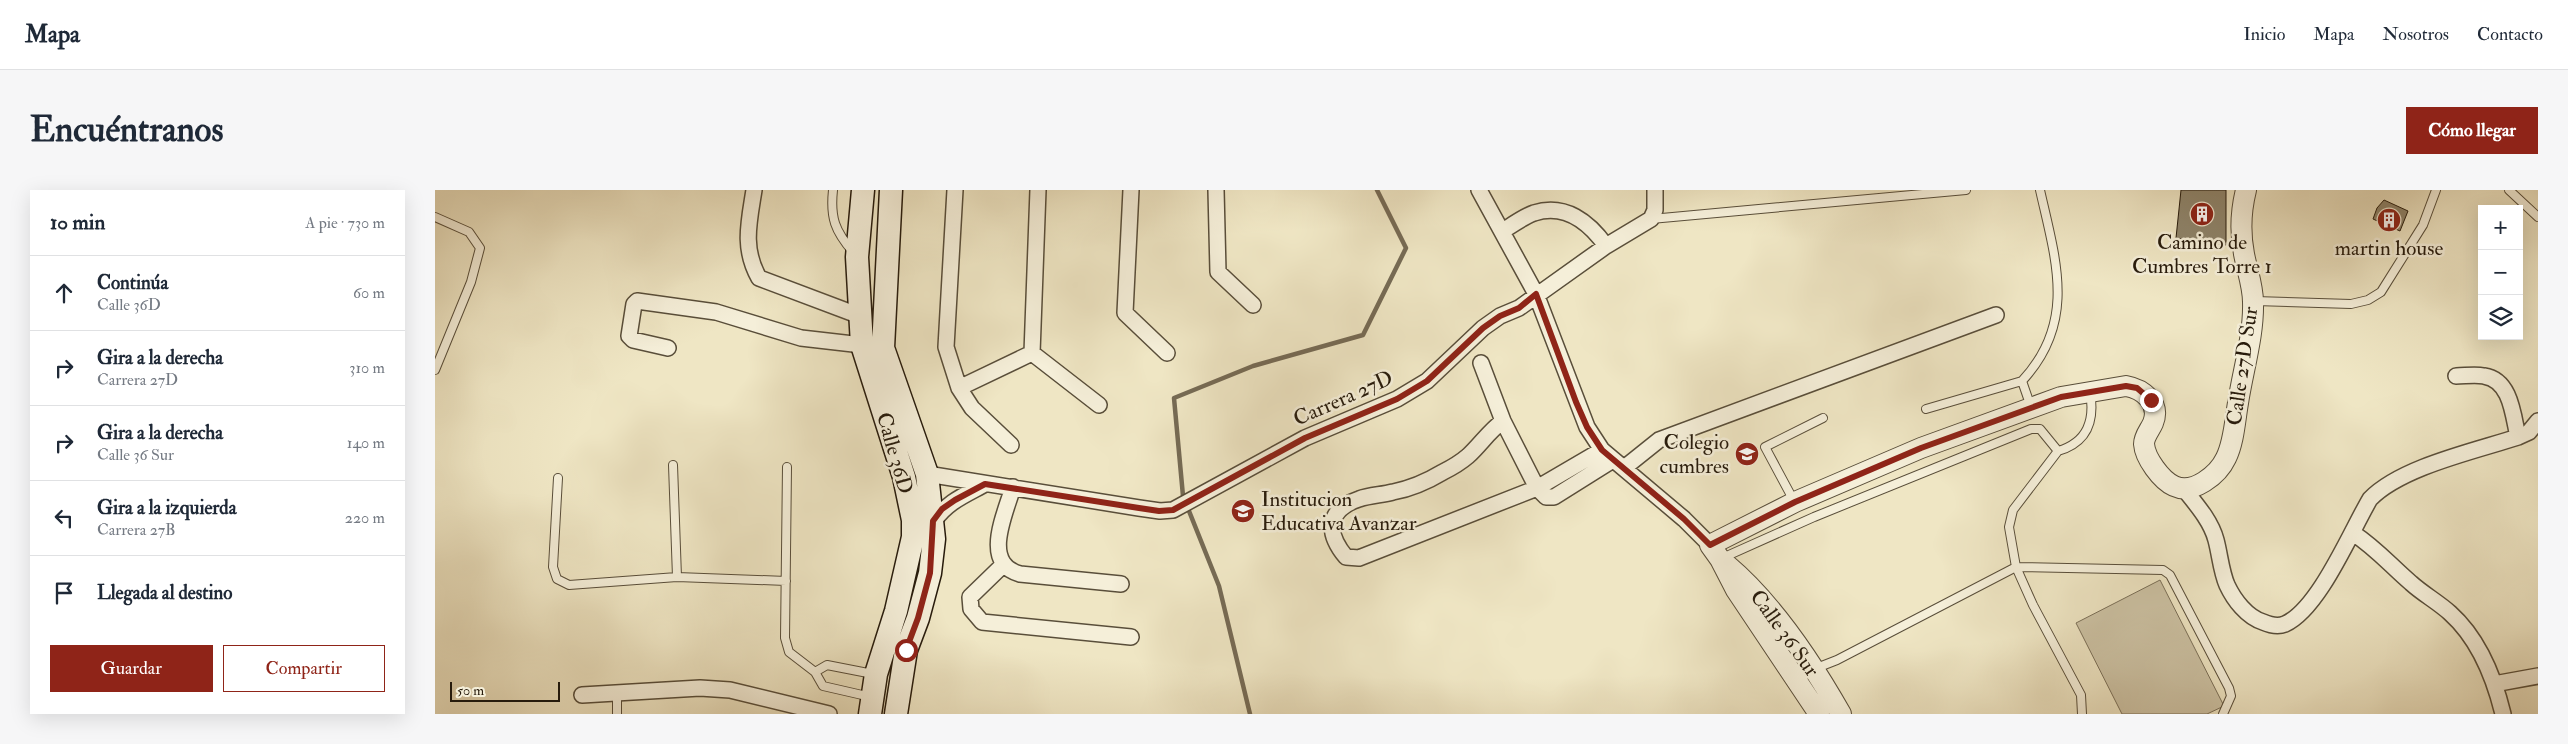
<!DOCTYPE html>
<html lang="es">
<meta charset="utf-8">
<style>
body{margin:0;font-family:"IM FELL Double Pica",serif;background:#f6f6f7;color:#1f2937}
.controls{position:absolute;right:15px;top:15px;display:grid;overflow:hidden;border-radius:0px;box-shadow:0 5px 20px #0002}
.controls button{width:45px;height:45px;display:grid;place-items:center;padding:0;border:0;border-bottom:1px solid #e0e1e3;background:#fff;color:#1f2937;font:25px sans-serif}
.scale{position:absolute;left:15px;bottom:12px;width:110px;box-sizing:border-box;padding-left:5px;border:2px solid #271b0c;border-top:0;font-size:14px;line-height:18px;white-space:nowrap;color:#271b0c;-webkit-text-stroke:4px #f5efd9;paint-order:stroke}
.stop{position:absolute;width:15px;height:15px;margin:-11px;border:4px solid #8f2418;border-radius:50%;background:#fff}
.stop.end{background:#8f2418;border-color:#fff;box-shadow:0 1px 5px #0008}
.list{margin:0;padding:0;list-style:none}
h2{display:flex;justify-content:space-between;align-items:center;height:65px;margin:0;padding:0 20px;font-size:21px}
h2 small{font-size:16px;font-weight:400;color:#747a83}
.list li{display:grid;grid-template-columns:32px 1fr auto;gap:15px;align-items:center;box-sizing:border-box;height:75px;padding:0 20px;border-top:1px solid #e0e1e3}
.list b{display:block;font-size:19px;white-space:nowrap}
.list p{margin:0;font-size:16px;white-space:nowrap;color:#747a83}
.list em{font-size:16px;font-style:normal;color:#747a83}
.actions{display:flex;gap:10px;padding:15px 20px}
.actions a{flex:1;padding:11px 0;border:1px solid #8f2418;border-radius:0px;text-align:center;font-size:18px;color:#8f2418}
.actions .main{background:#8f2418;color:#fff}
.icon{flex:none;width:28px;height:28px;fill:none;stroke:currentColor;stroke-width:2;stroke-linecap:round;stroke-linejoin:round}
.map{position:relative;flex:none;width:2103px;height:524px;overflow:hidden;border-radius:0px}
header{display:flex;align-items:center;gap:30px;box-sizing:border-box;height:70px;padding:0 25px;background:#fff;border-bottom:1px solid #e0e1e3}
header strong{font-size:24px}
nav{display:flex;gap:28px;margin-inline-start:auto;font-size:18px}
.intro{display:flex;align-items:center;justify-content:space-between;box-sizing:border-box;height:120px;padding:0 30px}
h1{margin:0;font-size:35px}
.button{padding:12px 22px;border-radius:0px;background:#8f2418;color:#fff;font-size:18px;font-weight:700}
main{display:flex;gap:30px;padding:0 30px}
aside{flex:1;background:#fff;border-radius:0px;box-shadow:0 5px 20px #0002}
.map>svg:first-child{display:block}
.green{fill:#cdc3a5;stroke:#7a6f58}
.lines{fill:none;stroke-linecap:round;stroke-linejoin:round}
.stream{stroke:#766b55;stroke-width:4.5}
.building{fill:#8f856c;stroke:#271b0c}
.service-casing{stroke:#594e3a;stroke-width:10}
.minor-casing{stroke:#594e3a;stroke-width:18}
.tertiary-casing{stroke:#594e3a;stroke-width:22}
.secondary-casing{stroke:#271b0c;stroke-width:25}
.service{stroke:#f5efd9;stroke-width:8}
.minor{stroke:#f5efd9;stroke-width:15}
.tertiary{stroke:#f5efd9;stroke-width:20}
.secondary{stroke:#f5efd9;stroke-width:22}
.route{stroke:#8f2418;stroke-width:6}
.labels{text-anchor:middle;stroke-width:5;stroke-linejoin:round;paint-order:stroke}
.poi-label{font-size:21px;fill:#271b0c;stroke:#f5efd9}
.street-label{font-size:21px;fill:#271b0c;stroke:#f5efd9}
</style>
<header>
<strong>Mapa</strong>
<nav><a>Inicio</a><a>Mapa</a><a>Nosotros</a><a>Contacto</a></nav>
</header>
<div class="intro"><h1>Encuéntranos</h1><a class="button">Cómo llegar</a></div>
<main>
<aside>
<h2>10 min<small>A pie · 730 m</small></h2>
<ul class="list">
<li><svg class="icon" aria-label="ahead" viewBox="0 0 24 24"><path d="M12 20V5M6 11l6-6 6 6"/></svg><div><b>Continúa</b><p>Calle 36D</p></div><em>60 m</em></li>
<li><svg class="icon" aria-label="right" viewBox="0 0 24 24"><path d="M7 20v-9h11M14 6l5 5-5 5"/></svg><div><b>Gira a la derecha</b><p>Carrera 27D</p></div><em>310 m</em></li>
<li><svg class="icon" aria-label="right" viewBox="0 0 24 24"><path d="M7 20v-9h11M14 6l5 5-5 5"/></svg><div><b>Gira a la derecha</b><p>Calle 36 Sur</p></div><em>140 m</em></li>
<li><svg class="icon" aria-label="left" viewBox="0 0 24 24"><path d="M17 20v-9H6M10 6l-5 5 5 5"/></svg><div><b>Gira a la izquierda</b><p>Carrera 27B</p></div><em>220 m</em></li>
<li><svg class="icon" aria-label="arrive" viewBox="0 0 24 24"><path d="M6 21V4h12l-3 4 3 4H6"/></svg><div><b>Llegada al destino</b></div></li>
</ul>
<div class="actions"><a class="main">Guardar</a><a>Compartir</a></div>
</aside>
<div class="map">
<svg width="2103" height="524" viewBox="0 0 2103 524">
<rect width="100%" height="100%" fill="#efe6c4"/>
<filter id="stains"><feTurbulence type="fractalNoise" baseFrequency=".004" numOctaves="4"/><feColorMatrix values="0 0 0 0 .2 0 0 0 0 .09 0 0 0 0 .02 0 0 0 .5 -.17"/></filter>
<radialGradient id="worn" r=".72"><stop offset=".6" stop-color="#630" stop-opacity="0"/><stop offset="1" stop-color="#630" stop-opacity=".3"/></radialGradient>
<!-- green -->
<path class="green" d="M1725 390 1789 516 1772 524H1687L1641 433Z"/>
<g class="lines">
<!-- stream -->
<path class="stream" d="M815 524 784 396 748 306 739 208 818 176 928 145 971 58 942 0"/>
</g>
<!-- building -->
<path class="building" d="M1746 0H1791V55L1741 48Z
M1949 10 1973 21 1965 41 1938 29 1942 18Z"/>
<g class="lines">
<!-- service casing -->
<g class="service-casing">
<path id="service" d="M398 0C395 28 400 41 418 62
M2074 0 2103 27
M0 27 34 42 45 58 36 92 0 180
M1216 29 1531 0
M1820 111 1916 114 1933 110 1946 102 1988 35 2001 0
M1596 217 1587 191C1642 132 1621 71 1605 0
M1491 219 1587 191
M1623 261 1578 320 1574 337 1581 377 1598 415 1646 505 1647 524
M238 275 242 387
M352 277 350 448 354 462 380 482 388 496 436 507
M123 288 118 377 122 389 134 395 242 387 351 391
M1359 311 1330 257 1388 228
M1285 369 1379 327 1596 239H1605L1623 261C1653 252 1660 230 1655 202
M1379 479 1402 470 1581 377 1728 380 1735 385 1794 498 1796 506 1788 524
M380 482 392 475 438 484
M182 524V503"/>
</g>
<!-- minor casing -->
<g class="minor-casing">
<path id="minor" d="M319 0C314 32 307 58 324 88L425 126
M520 0 511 157 524 198 537 218 576 255
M696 0 690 123 732 163
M781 0 783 82 818 115
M1044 0 1101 104 1152 237 1167 260 1249 329 1275 355
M1068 41C1077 35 1088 27 1099 23 1130 13 1154 32 1171 56
M233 158 198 150 194 146 199 114 202 111 281 122 366 148 427 155
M597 163 664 215
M1046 173 1068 231 1102 298 1111 307H1119L1178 270
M2021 186C2030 186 2040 184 2049 186 2076 190 2078 225 2083 247
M524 198 597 163 603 0
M1068 231C1054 241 1046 254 1033 266 1026 272 1016 278 1008 282 993 291 974 299 958 302 947 305 935 305 924 309 891 320 891 343 911 367L924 368 1102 298 1167 260
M1189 278 1224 250 1561 125
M492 284 704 318 725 321 738 320 870 248 962 209 992 191 1048 138 1065 126 1084 118 1171 56 1216 29 1220 20V0
M578 297C570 325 546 373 585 384L686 394
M1749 299C1761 314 1776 331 1781 350 1785 365 1786 381 1792 395 1799 410 1812 427 1828 432 1835 435 1843 437 1850 434 1884 419 1916 341 1935 309 1966 277 2040 261 2083 247L2094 242 2103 231
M499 331C512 312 530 305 550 294
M1918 343C1942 359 1955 375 1976 393 1988 404 2003 412 2015 423 2044 449 2059 487 2068 524
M568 375 535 407 536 419 547 432 696 447
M2059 494 2103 486
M147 505 265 498 295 500 394 524"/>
</g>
<!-- tertiary casing -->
<g class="tertiary-casing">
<path id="tertiary" d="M1292 375C1337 413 1377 473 1406 524
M1384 524 1301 400 1285 369 1275 355 1360 312 1486 258 1626 207 1691 196C1708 199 1726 213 1718 233 1715 240 1709 246 1709 254 1710 268 1726 290 1739 296 1758 305 1783 285 1791 268 1799 252 1800 230 1803 213 1808 180 1819 145 1818 112 1818 96 1812 80 1809 64 1805 43 1806 20 1811 0"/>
</g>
<!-- secondary casing -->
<g class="secondary-casing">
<path id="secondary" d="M428 0 422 67 427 155 469 287 478 330V347L461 421 441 484 435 524
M456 0 448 158 492 284 499 349 495 383 483 428 471 460 461 524"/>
</g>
<!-- service -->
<use href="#service" class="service"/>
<!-- minor -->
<use href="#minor" class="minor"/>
<!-- tertiary -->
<use href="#tertiary" class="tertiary"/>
<!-- secondary -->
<use href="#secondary" class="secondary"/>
</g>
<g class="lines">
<!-- route -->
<path class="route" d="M471 460 483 428 495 383 498 331 507 319 520 310 550 294 704 318 724 321 738 320 870 248 962 209 992 191 1048 138 1065 126 1084 118 1101 104 1141 212 1152 237 1167 260 1249 329 1275 355 1360 312 1486 258 1626 207 1691 196 1702 198 1716 210"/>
</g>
<!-- icons -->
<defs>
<g id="building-disc" transform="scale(1.25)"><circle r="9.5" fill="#8f2418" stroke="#f5efd9"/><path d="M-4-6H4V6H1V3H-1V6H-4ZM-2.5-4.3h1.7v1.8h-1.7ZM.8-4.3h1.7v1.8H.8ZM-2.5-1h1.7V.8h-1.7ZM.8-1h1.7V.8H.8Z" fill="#fff"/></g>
<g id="school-disc" transform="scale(1.25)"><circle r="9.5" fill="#8f2418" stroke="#f5efd9"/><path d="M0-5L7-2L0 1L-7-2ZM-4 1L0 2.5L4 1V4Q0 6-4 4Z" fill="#fff"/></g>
</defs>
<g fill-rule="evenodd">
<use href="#building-disc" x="1767" y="24"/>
<use href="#building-disc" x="1954" y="30"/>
<use href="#school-disc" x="1312" y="264"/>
<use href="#school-disc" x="808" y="321"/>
</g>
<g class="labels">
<!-- poi labels -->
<g class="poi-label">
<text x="1767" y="59">Camino de<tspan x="1767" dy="24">Cumbres Torre 1</tspan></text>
<text x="1954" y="65">martin house</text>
<text x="1294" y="259" text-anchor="end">Colegio<tspan x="1294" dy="24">cumbres</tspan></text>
<text x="826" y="316" text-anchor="start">Institucion<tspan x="826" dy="24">Educativa Avanzar</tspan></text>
</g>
<!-- street labels -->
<g class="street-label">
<text transform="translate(1807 176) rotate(-82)" y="7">Calle 27D Sur</text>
<text transform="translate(908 208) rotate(-24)" y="7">Carrera 27D</text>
<text transform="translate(460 263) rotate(74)" y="7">Calle 36D</text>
<text transform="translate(1350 443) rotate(54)" y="7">Calle 36 Sur</text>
</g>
</g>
<rect width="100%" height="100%" filter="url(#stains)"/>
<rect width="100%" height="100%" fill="url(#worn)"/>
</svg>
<div class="controls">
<button>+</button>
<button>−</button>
<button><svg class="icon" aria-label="layers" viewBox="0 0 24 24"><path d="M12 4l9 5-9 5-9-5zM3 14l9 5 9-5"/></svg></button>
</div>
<div class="scale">50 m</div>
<div class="stop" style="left:471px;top:460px"></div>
<div class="stop end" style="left:1716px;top:210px"></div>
</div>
</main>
